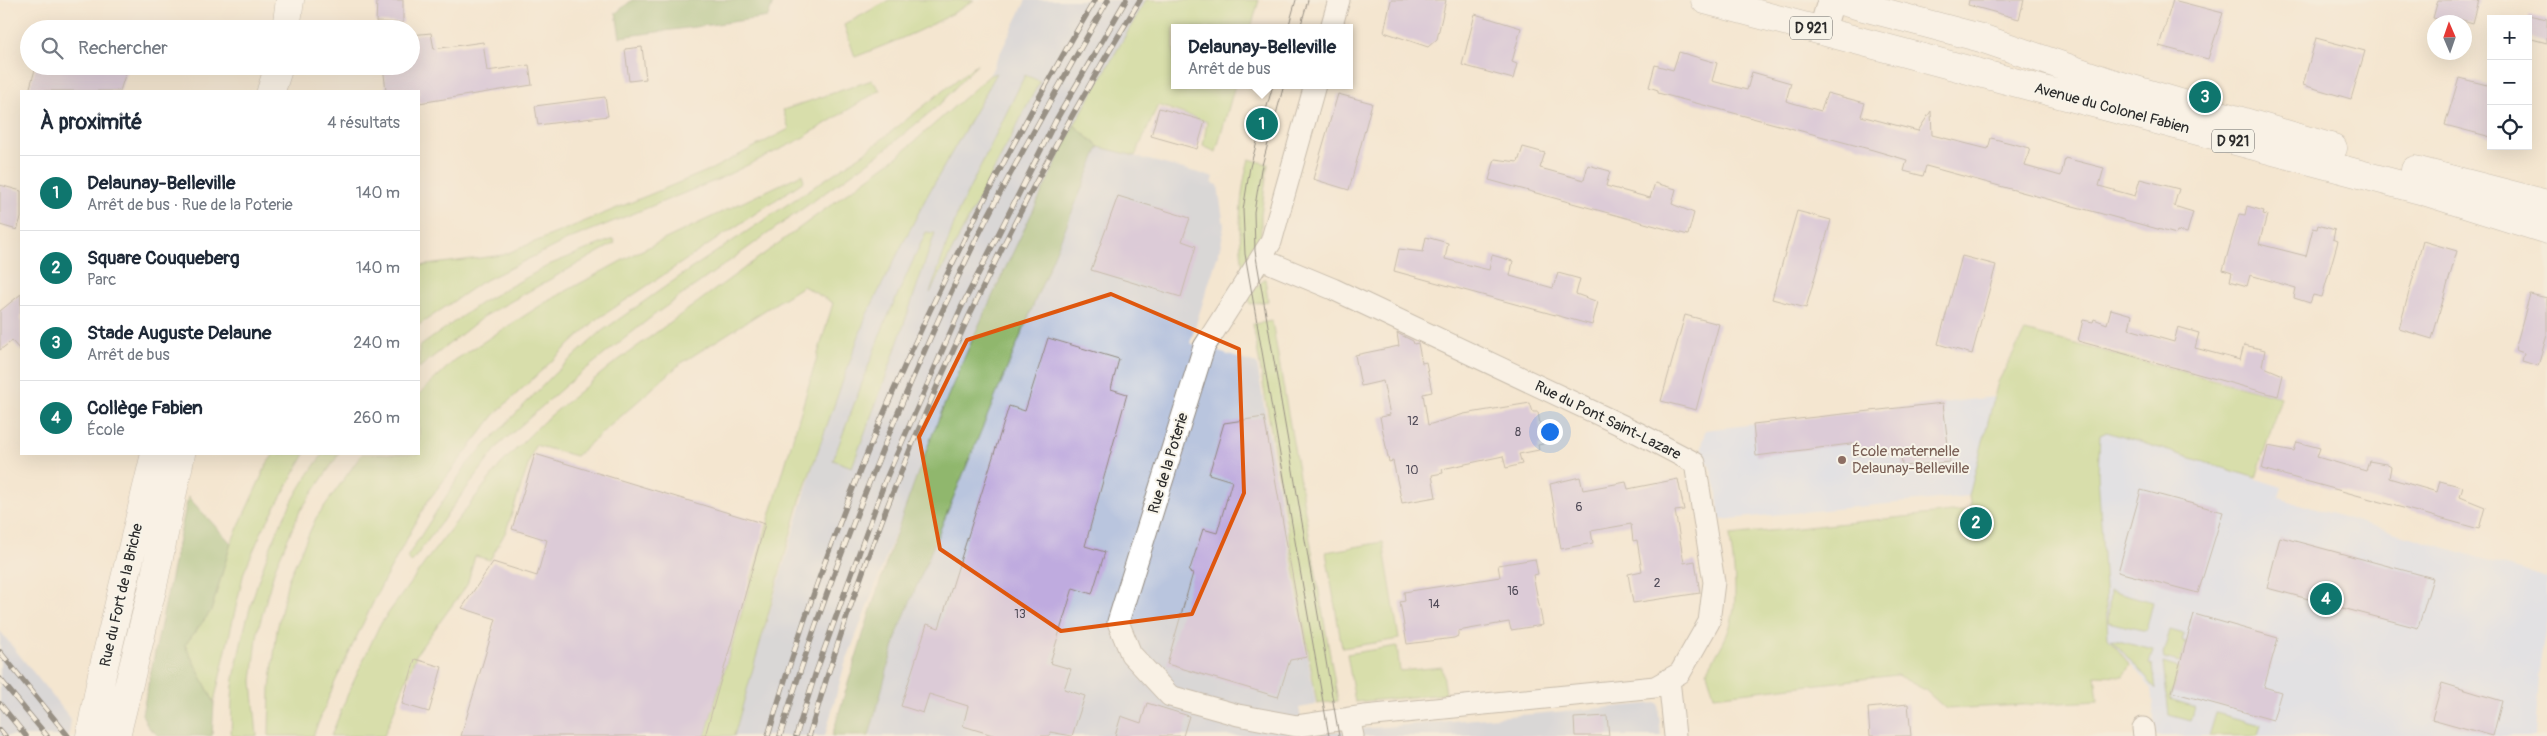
<!DOCTYPE html>
<html lang="fr">
<meta charset="utf-8">
<style>
body{margin:0;font-family:Pangolin,sans-serif;background:#f6f6f7;color:#1f2937}
.controls{position:absolute;right:15px;top:15px;display:grid;overflow:hidden;border-radius:0px;box-shadow:0 5px 20px #0002}
.controls button{width:45px;height:45px;display:grid;place-items:center;padding:0;border:0;border-bottom:1px solid #e0e1e3;background:#fff;color:#1f2937;font:25px sans-serif}
.compass{position:absolute;left:2427px;top:15px;width:45px;height:45px;border-radius:50%;background:#fff;box-shadow:0 5px 20px #0002;rotate:358deg}
.you{position:absolute;left:1549px;top:431px;width:18px;height:18px;margin:-12px;border:4px solid #fff;border-radius:50%;background:#1a73e8;box-shadow:0 0 0 8px #1a73e833}
.badge{display:grid;place-items:center;width:32px;height:32px;border-radius:50%;background:#0f766e;color:#fff;font-size:16px;font-weight:700}
.pin{position:absolute;translate:-50% -50%;border:2px solid #fff;box-shadow:0 1px 5px #0006}
.popup{position:absolute;left:1171px;top:24px;width:182px;height:65px;box-sizing:border-box;display:grid;place-content:center;border-radius:0px;background:#fff;filter:drop-shadow(0 1px 4px #0005);font-size:16px;white-space:nowrap;color:#747a83}
.popup b{font-size:19px;color:#1f2937}
.popup::after{content:'';position:absolute;left:50%;top:100%;margin-left:-10px;border:10px solid transparent;border-top-color:#fff}
.list{margin:0;padding:0;list-style:none}
h2{display:flex;justify-content:space-between;align-items:center;height:65px;margin:0;padding:0 20px;font-size:21px}
h2 small{font-size:16px;font-weight:400;color:#747a83}
.list li{display:grid;grid-template-columns:32px 1fr auto;gap:15px;align-items:center;box-sizing:border-box;height:75px;padding:0 20px;border-top:1px solid #e0e1e3}
.list b{display:block;font-size:19px;white-space:nowrap}
.list p{margin:0;font-size:16px;white-space:nowrap;color:#747a83}
.list em{font-size:16px;font-style:normal;color:#747a83}
.icon{flex:none;width:28px;height:28px;fill:none;stroke:currentColor;stroke-width:2;stroke-linecap:round;stroke-linejoin:round}
.map{position:relative;flex:none;width:2547px;height:736px;overflow:hidden}
.search{position:absolute;background:#fff;box-shadow:0 5px 20px #0002;left:20px;top:20px;width:400px;height:55px;display:flex;align-items:center;gap:12px;box-sizing:border-box;padding:0 18px;border-radius:28px;color:#747a83;font-size:19px}
.panel{position:absolute;background:#fff;box-shadow:0 5px 20px #0002;left:20px;top:90px;width:400px;height:365px;border-radius:0px}
.map>svg:first-child{display:block}
.built{fill:#cddbfa}
.industrial{fill:#b9c5de}
.green{fill:#b5d67e;stroke:#708054}
.forest{fill:#90b76d;stroke:#5e714c}
.building{fill:#bfabdf}
.lines{fill:none;stroke-linecap:round;stroke-linejoin:round}
.minor-casing{stroke:#90887e;stroke-width:23}
.tertiary-casing{stroke:#90887e;stroke-width:28}
.secondary-casing{stroke:#90887e;stroke-width:29}
.primary-casing{stroke:#90887e;stroke-width:29}
.minor{stroke:#fff;stroke-width:21}
.tertiary{stroke:#fff;stroke-width:26}
.secondary{stroke:#fff;stroke-width:28}
.primary{stroke:#fff;stroke-width:28}
.tram{stroke:#2b2b2b;stroke-width:1}
.rail-casing{stroke:#2b2b2b;stroke-width:5.5}
.rail{stroke:#f7f3e8;stroke-width:4;stroke-dasharray:11;stroke-linecap:butt}
.marked{fill:none;stroke:#df570e;stroke-width:4;stroke-linejoin:round}
.education-dot{fill:#8d6e63;stroke:#f7f3e8;stroke-width:2}
.labels{text-anchor:middle;stroke-width:4;stroke-linejoin:round;paint-order:stroke}
.number-label{font-size:12px;fill:#504b58}
.shield{fill:#f7f3e8;stroke:#686764;stroke-width:1}
.shield-label{font-size:14px;font-weight:bold;fill:#2b2b2b}
.street-label{font-size:15px;fill:#2b2b2b;stroke:#f7f3e8}
.education-label{font-size:15px;fill:#785e54;stroke:#f7f3e8;text-anchor:start}
</style>
<div class="map">
<svg width="2547" height="736" viewBox="0 0 2547 736">
<rect width="100%" height="100%" fill="#f7f3e8"/>
<filter id="ink" filterUnits="userSpaceOnUse"><feTurbulence type="fractalNoise" baseFrequency=".02" numOctaves="2"/><feDisplacementMap in="SourceGraphic" scale="10" xChannelSelector="R" yChannelSelector="G"/><feConvolveMatrix kernelMatrix="1 2 1 2 8 2 1 2 1" color-interpolation-filters="sRGB"/></filter>
<filter id="wash" filterUnits="userSpaceOnUse"><feTurbulence type="fractalNoise" baseFrequency=".0096" numOctaves="4" result="noise"/><feDisplacementMap in="SourceGraphic" scale="20" xChannelSelector="R" yChannelSelector="G"/><feGaussianBlur stdDeviation="1.12" result="paint"/><feColorMatrix in="noise" values="0 0 0 0 0 0 0 0 0 0 0 0 0 0 0 0 0 1.4 0 .05"/><feComposite in="paint" operator="in"/></filter>
<g filter="url(#wash)">
<rect width="100%" height="100%" fill="#f4e6d0"/>
<!-- built -->
<path class="built" d="M1994 397 1969 496 1720 520 1716 487 1710 467 1701 453 1705 430Z
M2107 432 2282 487 2279 498 2547 578V620L2540 663 2535 736H2156L2151 688 2108 637 2098 474 2100 435Z"/>
<!-- industrial -->
<path class="industrial" d="M1026 0H1155L1133 36 999 280 913 487 844 667 825 736H733L823 432 862 322 926 177 991 72Z
M1099 147 1214 177 1212 183 1218 185 1224 226 1221 245 1190 343 1257 364 1316 705 1299 708 1304 734 1658 703 1661 736H869L898 631Z
M0 631 71 719 69 736H0Z"/>
<!-- green -->
<path class="green" d="M889 0H974C938 25 896 41 855 57L844 25Z
M1146 0H1259L1251 28H1174V85H1235L1216 152 1203 146 1207 122 1158 105 1135 156 1099 147 1074 125Z
M978 63 939 105 882 152 654 315 566 385 499 445 411 563 407 557 467 464 554 374 602 331 689 270 863 154Z
M997 73 926 198 866 316 800 501 734 736H705L833 303 803 286 680 364 576 456 535 445 506 531 490 560 475 556 467 585 417 653 384 736H331L347 696 379 626 429 557 501 464 543 422 609 367 898 156 990 75Z
M1025 75 1040 81 930 293 958 212Z
M872 80 880 90 799 140 717 180 567 240 480 283 419 325V266L503 255 712 169 789 129 783 110Z
M1249 159 1268 164 1261 215V237L1243 268C1238 231 1239 195 1249 159Z
M802 174 804 181 596 320 496 413 427 502 381 586 335 682 313 736H269L270 689 277 630 288 580 316 518 362 454H419V394L455 360 546 302 634 254Z
M926 232 935 233 887 374 852 467 833 460 883 327Z
M613 239 615 243 483 317 419 368V347L482 302 551 264Z
M1265 278 1268 301 1250 304 1248 296Z
M1272 321 1338 701 1317 704 1253 324Z
M2025 331 2281 397 2256 478 2107 432 2100 435 2098 474 2108 637 2130 665 2123 676 2095 675 2098 701 1946 709 1925 690 1897 675 1714 696 1707 672C1714 657 1727 640 1731 623 1739 594 1733 564 1730 535L1971 510 1969 496 1998 382Z
M274 454H305L262 531 244 572 214 702 185 645 211 611 231 543 268 462Z
M323 454H339L300 511 275 568 258 630 252 681 257 736H231C232 717 231 697 234 679 248 600 274 517 323 454Z
M1383 542 1399 639 1342 648 1326 552Z
M2110 590 2153 602 2146 631 2108 622Z
M2170 630 2184 634 2182 641 2186 642 2180 663 2164 659 2163 654Z
M2111 639 2153 650 2149 664 2153 665 2156 689Z
M1397 646 1400 671 1442 667 1446 694 1355 702 1347 654Z
M2163 663 2179 668 2170 699 2195 707 2191 721 2169 715Z
M2216 713 2261 725 2258 736H2209Z"/>
<!-- forest -->
<path class="forest" d="M632 0H774L768 17 620 37 616 13Z
M1074 125 1099 147 898 631 869 736H832C862 636 893 536 931 438 972 332 1025 229 1074 125Z
M188 497 231 543 211 611 185 645 214 702 212 736H159L148 727 142 714Z"/>
<g id="blocks">
<!-- building -->
<path class="building" d="M377 0H403V23L376 22Z
M1391 0H1446L1437 39 1428 47 1384 32Z
M1969 0H2024L2019 19 1968 5Z
M2173 0 2223 13 2208 59 2159 46Z
M2438 0H2479L2473 23 2452 17 2450 22 2433 18Z
M1475 14 1521 28 1512 62 1517 64 1513 79 1462 65Z
M2528 15 2547 19V43L2528 38Z
M431 33 434 49 483 42 487 71 529 65 532 85 419 103V91H386L383 66H411V35Z
M2316 38 2365 51 2351 99 2303 85Z
M642 47 646 79 629 81 625 49Z
M1679 52 1717 63 1712 81 1747 90 1752 72 1791 83 1786 101 1821 111 1827 93 1865 103 1861 116 1918 131 1931 111 1932 135 1988 149 1991 138 2030 148 2025 166 2061 176 2065 158 2104 168 2099 186 2135 196 2140 179 2179 189 2174 206 2193 212 2187 233 2177 231 2176 234 1926 166 1923 176 1904 171 1907 160 1873 150 1658 93V90L1649 87 1655 65 1673 70Z
M36 66H128L120 91H29Z
M2459 78 2491 86V137L2445 125Z
M1338 94 1372 103 1349 190 1313 179Z
M605 97 608 116 538 125 535 106Z
M1159 108 1205 121 1197 149 1151 136Z
M1523 147 1545 153 1540 168 1584 180 1588 165 1610 171 1606 186 1650 198 1655 183 1676 189 1672 204 1694 213 1688 235 1489 180 1495 159 1518 162Z
M0 185 21 191V218L17 230 0 225Z
M1118 196 1190 218 1182 241 1196 246 1181 297 1091 270Z
M2247 206 2264 211 2263 214 2267 215 2259 244 2306 256 2313 228 2317 229 2318 225 2335 230 2333 239 2338 241 2322 297 2313 295 2310 303 2294 298 2296 288 2250 275 2247 286 2230 281 2232 273 2223 270 2239 214 2245 215Z
M1797 211 1831 220 1806 308 1772 299Z
M1426 237 1448 243 1445 259 1489 270 1492 255 1513 261 1510 276 1553 288 1558 273 1580 279 1576 294 1598 302 1592 325 1394 271 1399 249 1423 252Z
M2423 241 2457 251 2432 339 2399 329Z
M1962 256 1996 265 1972 354 1938 344Z
M21 294V351L12 341 0 350V311Z
M2530 294 2547 298V335L2538 366 2522 361 2524 353 2515 350Z
M2111 309 2132 315 2129 329 2174 342 2178 327 2199 333 2195 348 2240 360 2244 345 2265 350 2262 366 2283 375 2278 396 2078 341 2083 320 2093 322 2094 319 2107 324Z
M1685 315 1719 324 1696 410 1661 401Z
M1397 333 1413 341 1414 344 1418 343 1422 363 1426 362 1432 392 1423 394 1428 425 1464 414 1530 403 1533 412H1538L1543 444 1538 445 1539 450 1519 454 1522 464 1506 468 1503 456 1442 469 1443 473 1432 475 1436 497 1402 503 1393 461 1389 462 1380 417 1390 415 1383 381 1361 386 1355 355 1399 346Z
M1048 338 1119 359 1111 389 1127 394 1085 546 1105 552 1092 594 1073 588 1050 663 1071 669 1064 689 1085 696 1072 736 1050 732 1049 736H996L963 726 968 706 929 694 923 713 901 706 927 624 939 628 1009 406 1025 411Z
M1943 403 1950 462 1902 466 1901 451 1859 455 1858 443 1756 456 1753 424Z
M1264 417 1307 657 1290 660 1278 697 1167 664 1193 573 1189 572 1203 529 1217 533 1232 481 1209 474 1224 423Z
M2297 442 2320 448 2317 457 2366 471 2369 461 2386 464 2391 467 2389 478 2437 492 2440 481 2463 487 2460 497 2485 507 2479 529 2262 469 2268 446 2294 451Z
M535 454 765 524 705 736H461L496 619 462 608 493 562 537 576 547 540 512 529Z
M1580 477 1583 490 1626 482 1628 489 1678 479 1684 510 1675 511 1684 563 1695 561 1700 593 1633 603 1628 574 1642 571 1637 540 1633 541 1631 524 1591 531 1593 543 1561 549 1550 484Z
M2141 490 2223 512 2198 593 2118 572Z
M2280 537 2433 578 2418 628 2267 588Z
M1535 559 1538 574 1533 575 1543 625 1511 630 1509 622 1458 631V636L1454 638 1407 644 1400 602 1405 601 1404 592 1500 577 1498 565Z
M2194 614 2278 638 2264 687 2281 692 2273 720 2172 692Z
M415 659 442 667 429 712 402 704Z
M2442 683 2502 701 2493 736 2432 719Z
M1147 703 1189 716 1183 736H1115L1121 716 1141 723Z
M1908 704 1911 736H1870L1868 708Z
M1607 716 1609 736H1575L1574 718Z"/>
</g>
</g>
<g filter="url(#ink)">
<use href="#blocks" fill-opacity="0" stroke="#90887e" stroke-width="1"/>
<g class="lines">
<!-- minor casing -->
<g class="minor-casing">
<path id="minor" d="M1331 28 1339 0
M1261 259 1333 289 1638 433 1695 463 1714 582 1709 622 1680 673 1655 687 1365 716 1297 726 1238 715 1170 696 1131 654 1118 622 1204 347 1271 242 1315 85
M1669 679 1675 736
M1349 718 1353 736
M2143 728 2144 736"/>
</g>
<!-- tertiary casing -->
<g class="tertiary-casing">
<path id="tertiary" d="M1822 30 1831 0"/>
</g>
<!-- secondary casing -->
<g class="secondary-casing">
<path id="secondary" d="M286 29 290 0
M271 91 279 66
M90 736 102 674 155 454
M116 736 152 590 181 454"/>
</g>
<!-- primary casing -->
<g class="primary-casing">
<path id="primary" d="M1705 0 2420 190 2547 230
M1837 0 1981 38 2112 83 2333 148
M2415 170 2547 204"/>
</g>
<!-- minor -->
<use href="#minor" class="minor"/>
<!-- tertiary -->
<use href="#tertiary" class="tertiary"/>
<!-- secondary -->
<use href="#secondary" class="secondary"/>
<!-- primary -->
<use href="#primary" class="primary"/>
<!-- tram -->
<path class="tram" d="M1288 28 1296 0
M1300 28 1308 0
M1273 85 1250 167 1243 210 1245 254 1329 736
M1284 85 1261 169 1254 212 1255 251 1339 736"/>
<!-- rail casing -->
<g class="rail-casing">
<path id="rail" d="M0 652 68 736
M0 679 47 736
M0 704 26 736
M0 730 5 736
M768 736C843 477 958 231 1095 0
M780 736C816 615 861 498 911 382 935 326 960 271 988 216 1026 143 1067 72 1108 0
M796 736 815 675 885 481 961 308 1056 120 1126 0
M809 736C885 477 999 230 1140 0"/>
</g>
<!-- rail -->
<use href="#rail" class="rail"/>
</g>
</g>
<!-- marked area -->
<path d="M0 0H2547V736H0ZM1111 294 1239 349 1244 493 1192 614 1061 631 940 549 919 437 967 340Z" fill="#f4e6d0" fill-opacity=".55" fill-rule="evenodd"/>
<path class="marked" d="M1111 294 1239 349 1244 493 1192 614 1061 631 940 549 919 437 967 340Z"/>
<!-- markers -->
<circle class="education-dot" cx="1842" cy="460" r="5"/>
<g class="labels">
<!-- number labels -->
<g class="number-label">
<text x="1413" y="425">12</text>
<text x="1518" y="436">8</text>
<text x="1412" y="474">10</text>
<text x="1579" y="511">6</text>
<text x="1657" y="587">2</text>
<text x="1513" y="595">16</text>
<text x="1434" y="608">14</text>
<text x="1020" y="618">13</text>
</g>
<!-- shield labels -->
<g class="shield">
<rect x="1790" y="16.5" width="42" height="23" rx="4"/>
<rect x="2212" y="129.5" width="42" height="23" rx="4"/>
</g>
<g class="shield-label">
<text x="1811" y="33">D 921</text>
<text x="2233" y="146">D 921</text>
</g>
<!-- street labels -->
<g class="street-label">
<text transform="translate(2112 108) rotate(15)" y="5">Avenue du Colonel Fabien</text>
<text transform="translate(1608 420) rotate(26)" y="5">Rue du Pont Saint-Lazare</text>
<text transform="translate(1168 463) rotate(-73)" y="5">Rue de la Poterie</text>
<text transform="translate(121 595) rotate(-77)" y="5">Rue du Fort de la Briche</text>
</g>
<!-- education labels -->
<g class="education-label">
<text x="1852" y="456">École maternelle<tspan x="1852" dy="17">Delaunay-Belleville</tspan></text>
</g>
</g>
</svg>
<div class="controls">
<button>+</button>
<button>−</button>
<button><svg class="icon" aria-label="locate" viewBox="0 0 24 24"><circle cx="12" cy="12" r="6"/><path d="M12 2v4M12 18v4M2 12h4M18 12h4"/></svg></button>
</div>
<svg class="compass" viewBox="-18 -18 36 36"><path d="M0-13l5 13h-10z" fill="#e53935"/><path d="M0 13l5-13h-10z" fill="#747a83"/></svg>
<div class="you"></div>
<div class="pin badge" style="left:1262px;top:124px">1</div>
<div class="popup"><b>Delaunay-Belleville</b>Arrêt de bus</div>
<div class="pin badge" style="left:1976px;top:523px">2</div>
<div class="pin badge" style="left:2205px;top:97px">3</div>
<div class="pin badge" style="left:2326px;top:599px">4</div>
<div class="search"><svg class="icon" aria-label="search" viewBox="0 0 24 24"><circle cx="10" cy="10" r="6"/><path d="M15 15l6 6"/></svg>Rechercher</div>
<section class="panel">
<h2>À proximité<small>4 résultats</small></h2>
<ul class="list">
<li><span class="badge">1</span><div><b>Delaunay-Belleville</b><p>Arrêt de bus · Rue de la Poterie</p></div><em>140 m</em></li>
<li><span class="badge">2</span><div><b>Square Couqueberg</b><p>Parc</p></div><em>140 m</em></li>
<li><span class="badge">3</span><div><b>Stade Auguste Delaune</b><p>Arrêt de bus</p></div><em>240 m</em></li>
<li><span class="badge">4</span><div><b>Collège Fabien</b><p>École</p></div><em>260 m</em></li>
</ul>
</section>
</div>
